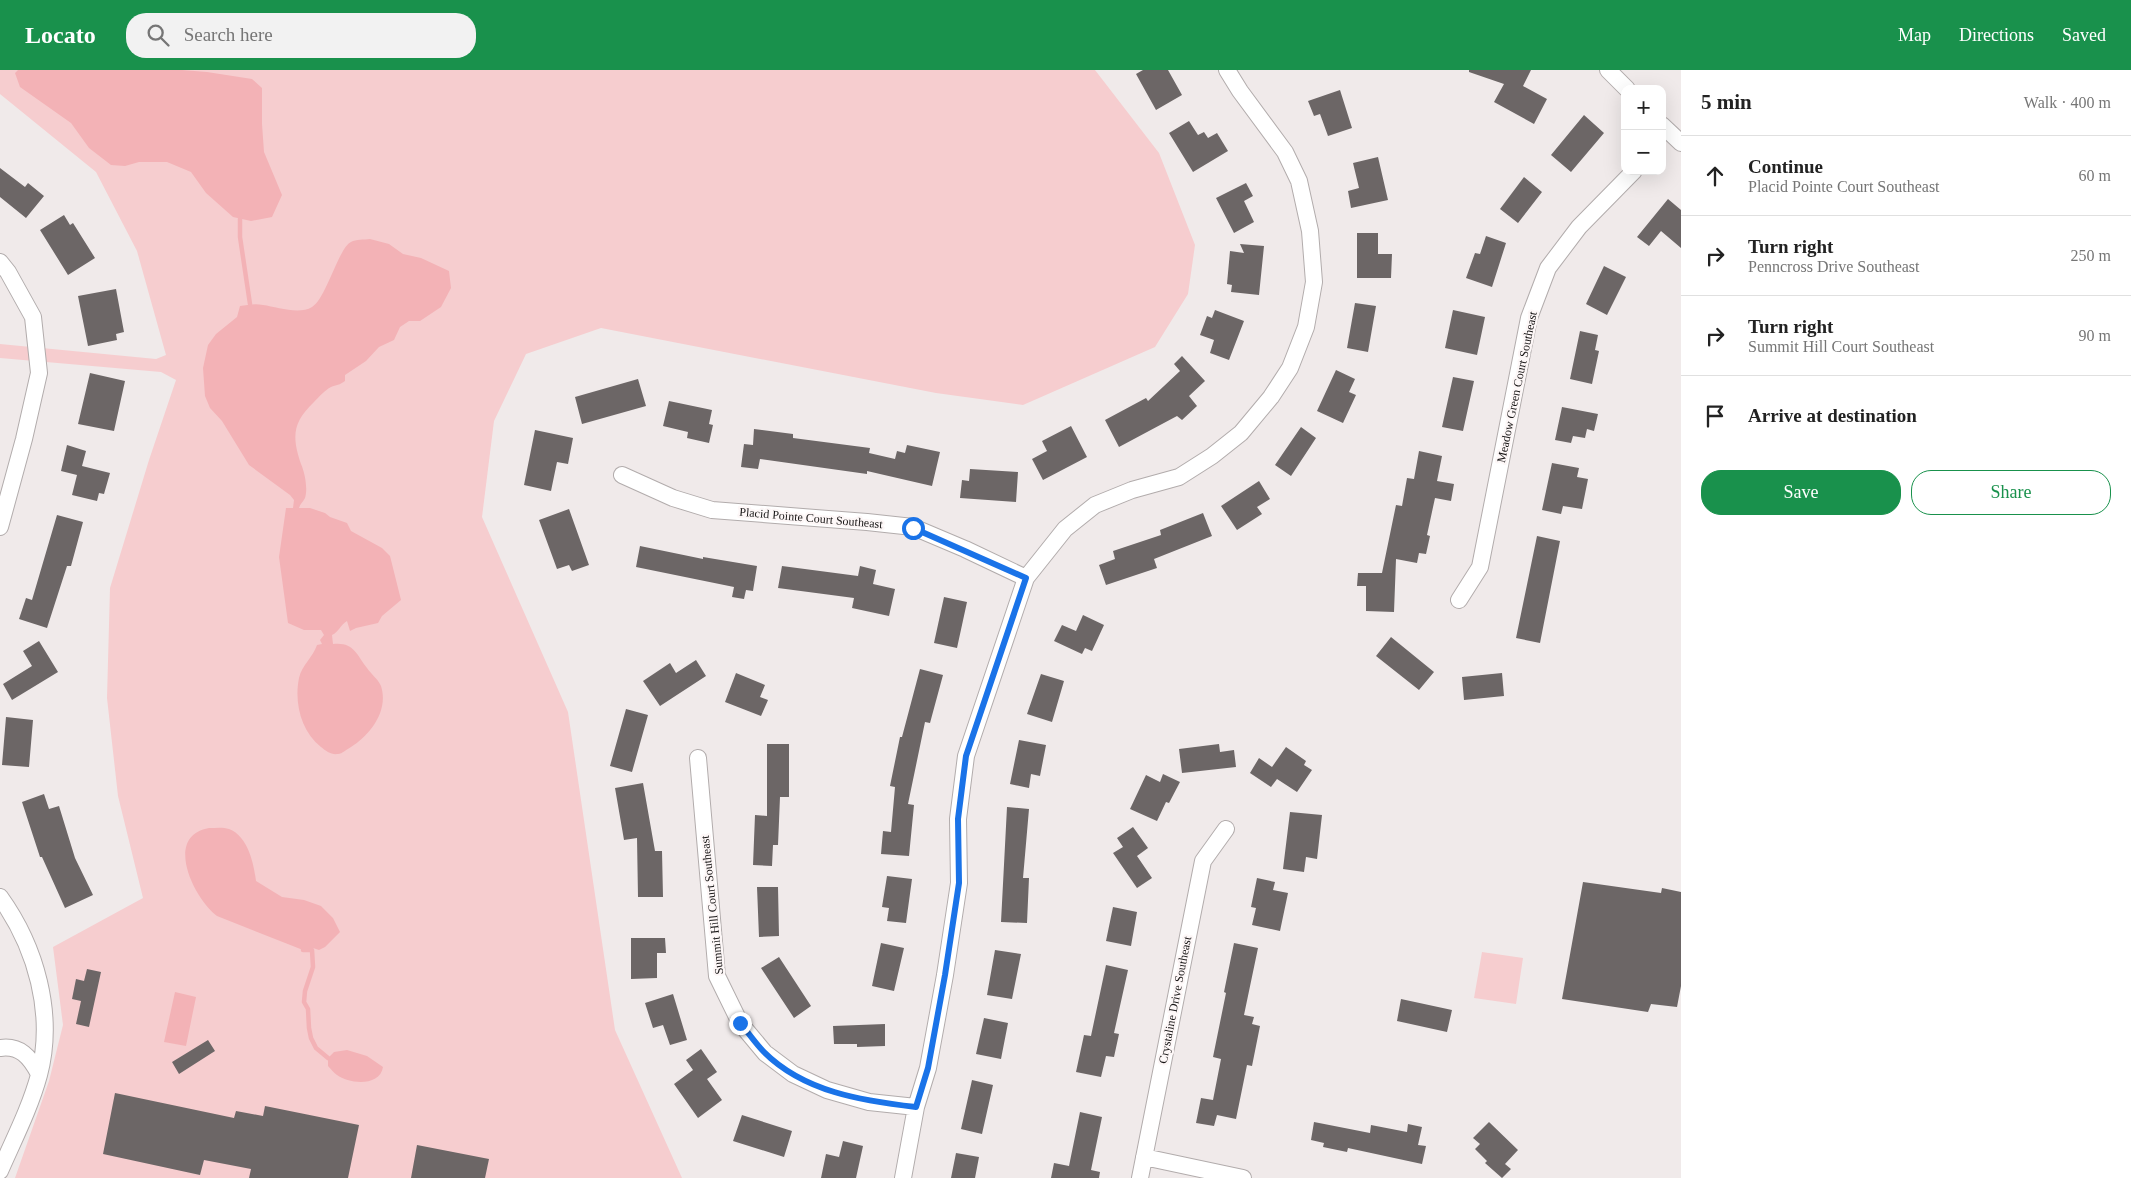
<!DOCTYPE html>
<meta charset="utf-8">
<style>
body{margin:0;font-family:Georgia,serif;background:#f2f2f2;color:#222}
.controls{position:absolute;right:15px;top:15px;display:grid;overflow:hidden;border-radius:10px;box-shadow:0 5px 20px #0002}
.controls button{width:45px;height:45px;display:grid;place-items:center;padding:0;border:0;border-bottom:1px solid #e0e0e0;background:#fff;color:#222;font:25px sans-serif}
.stop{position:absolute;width:15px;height:15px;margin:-11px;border:4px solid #1a73e8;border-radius:50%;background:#fff}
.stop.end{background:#1a73e8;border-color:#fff;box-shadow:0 1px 5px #0008}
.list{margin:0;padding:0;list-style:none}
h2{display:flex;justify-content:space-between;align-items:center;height:65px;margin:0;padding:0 20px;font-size:21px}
h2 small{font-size:16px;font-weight:400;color:#767676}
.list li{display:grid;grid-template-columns:32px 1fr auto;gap:15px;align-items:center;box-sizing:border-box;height:80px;padding:0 20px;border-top:1px solid #e0e0e0}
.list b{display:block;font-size:19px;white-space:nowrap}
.list p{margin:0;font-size:16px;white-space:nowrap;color:#767676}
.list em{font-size:16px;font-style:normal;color:#767676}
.actions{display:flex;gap:10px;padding:15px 20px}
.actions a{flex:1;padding:11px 0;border:1px solid #19914c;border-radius:20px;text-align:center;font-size:18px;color:#19914c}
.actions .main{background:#19914c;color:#fff}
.icon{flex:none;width:28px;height:28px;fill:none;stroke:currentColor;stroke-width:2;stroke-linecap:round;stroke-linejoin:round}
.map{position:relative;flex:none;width:1681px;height:1108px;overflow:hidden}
header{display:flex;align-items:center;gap:30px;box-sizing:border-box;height:70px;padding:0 25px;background:#19914c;color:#fff}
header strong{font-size:24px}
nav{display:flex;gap:28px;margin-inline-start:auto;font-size:18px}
.search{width:350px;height:45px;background:#f2f2f2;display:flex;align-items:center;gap:12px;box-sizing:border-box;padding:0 18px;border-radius:20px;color:#767676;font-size:19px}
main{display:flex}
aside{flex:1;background:#fff}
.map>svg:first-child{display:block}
.green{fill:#f6cdcf}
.water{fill:#f3b2b6}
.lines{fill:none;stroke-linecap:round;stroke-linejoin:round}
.stream{stroke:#f3b2b6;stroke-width:4.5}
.building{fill:#6c6666}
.minor-casing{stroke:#b2acac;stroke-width:18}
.minor{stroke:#fff;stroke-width:16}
.route{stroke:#1a73e8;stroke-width:6}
.labels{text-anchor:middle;stroke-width:4.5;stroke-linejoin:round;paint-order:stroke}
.street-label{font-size:12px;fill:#171515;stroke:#fdf7f7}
</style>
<header>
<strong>Locato</strong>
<div class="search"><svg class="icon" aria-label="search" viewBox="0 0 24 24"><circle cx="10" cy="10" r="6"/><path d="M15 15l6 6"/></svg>Search here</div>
<nav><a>Map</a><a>Directions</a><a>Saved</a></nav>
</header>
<main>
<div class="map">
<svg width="1681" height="1108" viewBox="0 0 1681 1108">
<rect width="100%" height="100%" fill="#f0eaea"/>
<!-- green -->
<path class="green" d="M0 0H1095L1159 83 1195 175 1188 224 1155 277 1023 335 936 323 601 258 526 284 494 351 482 447 568 642 615 960 682 1108H15L49 1011 63 955 53 877 143 828 118 726 107 628 110 518 149 390 176 310 161 302 0 288V274L156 289 166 285 137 181 96 102 0 24Z
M1482 882 1523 888 1516 934 1474 928Z"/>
<!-- water -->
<path class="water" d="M18 0H182L207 2 252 9 262 18V54L264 82 282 125 272 147 251 151 233 147 206 123 191 102 167 92H139L125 96 111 95 89 78 71 53 20 17 15 3Z
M370 169 389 174 403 184 421 188 449 201 451 218 441 237 420 251H409L400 257 394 270 379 277 366 291 345 305V311C340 315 336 315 331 317 325 320 319 327 314 332 292 353 292 367 301 394 305 403 308 419 305 428 303 432 300 434 299 438H310L325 443 330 447 347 453 351 461 382 478 390 486 401 530 382 546 378 553 356 558 350 561 347 551C340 555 339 562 332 565L333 574C354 572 356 584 367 598 371 604 378 609 381 616 389 641 370 665 351 677 347 679 342 684 338 684 331 685 326 681 321 677 301 661 294 633 299 608 302 595 313 587 317 575L322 574 320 570 324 565 321 560H304L288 553 279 487 286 438H293L294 430 290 425 249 395 222 351 210 338 205 326 203 298 208 275 216 264 237 247 240 236C247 235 255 233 263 235 277 237 299 245 312 237 326 229 339 177 351 172 356 169 364 170 370 169Z
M209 758C216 758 223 757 229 759 248 766 254 794 256 811L282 827 304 830 321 836 333 848 340 862 325 877 319 880 313 878 303 880 217 846C194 829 163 766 209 758Z
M175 922 196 927 186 976 164 972Z
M347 980 367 986 383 997C380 1017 349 1014 337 1005 334 1003 331 999 328 996V988L334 982Z"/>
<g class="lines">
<!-- stream -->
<path class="stream" d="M240 149V167L250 234
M303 880H312L313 897 305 921 304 932 308 939 309 958 311 968 316 978 328 988"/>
</g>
<!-- building -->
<path class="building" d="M1143 0H1168L1182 25 1156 40 1136 4Z
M1469 0H1531L1523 16 1547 29 1534 54 1494 32 1504 14 1469 2Z
M1340 20 1352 58 1328 66 1320 44 1314 46 1308 31Z
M1584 45 1604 63 1571 102 1551 85Z
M1189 51 1198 65 1204 62 1208 68 1217 63 1228 81 1193 102 1169 63Z
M1378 87 1388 130 1351 138 1348 121 1359 118 1353 93Z
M0 98 25 117 28 113 44 126 26 148 0 127Z
M1524 107 1542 122 1518 153 1500 139Z
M1246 113 1253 126 1244 131 1254 152 1234 163 1216 128Z
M1668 129 1681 140V178L1661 161 1649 176 1637 167Z
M64 145 70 155 73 153 95 188 68 205 40 160Z
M1357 163H1378V184H1392L1391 208H1357Z
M1486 166 1506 173 1492 217 1466 208 1475 183 1480 184Z
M1240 174 1264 176 1259 225 1231 222 1232 215 1227 214 1230 181 1244 183Z
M1604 196 1626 207 1607 245 1586 234Z
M116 219 124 262 116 264 117 270 88 276 78 226Z
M1355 233 1376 236 1368 282 1347 278Z
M1215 240 1244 251 1229 290 1210 283 1214 270 1200 265 1207 246 1212 248Z
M1453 240 1485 247 1477 285 1445 278Z
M1580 261 1598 265 1595 280 1599 281 1592 314 1570 309Z
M1182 286 1205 311 1189 326 1197 336 1182 350 1177 346 1119 377 1105 350 1146 328 1148 331 1180 301 1174 294Z
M1336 300 1355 309 1349 322 1356 325 1343 353 1317 341Z
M90 303 125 311 114 361 78 354Z
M1453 307 1474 311 1463 361 1442 357Z
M638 309 646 336 582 354 575 327Z
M669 331 712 340 709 354 713 355 709 373 687 368 688 362 663 356Z
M1562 337 1598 344 1594 361 1587 359 1585 368 1573 366 1571 373 1555 370Z
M1071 356 1087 387 1043 410 1032 389 1047 381 1042 371Z
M1301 357 1316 368 1291 406 1275 395Z
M754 359 793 364V368L870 378 869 383 895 389 897 381 905 383 907 375 940 382 932 416 867 401V404L760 389 758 399 741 397 744 374 753 375Z
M535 360 573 368 568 394 557 392 551 421 524 415Z
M67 375 86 381 82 396 110 403 104 424 99 423 97 431 72 425 77 405 61 401Z
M1419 381 1442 386 1437 411 1454 414 1451 431 1435 428 1427 465 1430 466 1426 484 1419 483 1417 493 1396 489 1394 542 1366 541V516H1357L1358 503H1382L1396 435 1402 436 1407 408 1414 409Z
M1552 393 1579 398 1577 407 1588 409 1582 439 1563 436 1561 444 1542 440Z
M970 399 1018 402 1016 432 960 428 962 410 969 411Z
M1259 411 1270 429 1257 437 1262 444 1237 460 1221 436Z
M569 439 589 495 572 501 569 495 557 499 539 450Z
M1203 443 1212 466 1154 489 1157 498 1106 515 1099 495 1115 489 1113 481 1161 465 1160 460Z
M57 445 83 452 71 496H67L47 558 19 549 26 528 32 530Z
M1537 466 1560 471 1540 573 1516 568Z
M640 476 703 489V487L757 496 753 521 746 520 744 529 732 527 734 517 636 497Z
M782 496 858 506 860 496 876 500 873 514 895 519 889 546 852 538 854 528 778 518Z
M944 527 967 532 957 578 934 573Z
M1083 545 1104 555 1092 581 1085 578 1082 584 1054 571 1062 555 1076 561Z
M1391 567 1434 602 1419 620 1376 586Z
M39 571 58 602 12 630 3 614 32 596 23 581Z
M696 590 706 606 660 636 643 611 670 593 676 603Z
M920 599 943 605 930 653 925 652 908 734 914 735 909 786 881 784 883 761 891 762 895 717 890 716 900 667H902Z
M736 603 765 615 760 627 768 630 761 646 725 632Z
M1502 603 1504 626 1464 630 1462 607Z
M1041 604 1064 611 1052 652 1027 644Z
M626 639 648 645 632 702 610 696Z
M6 647 33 650 29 697 2 695Z
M1019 670 1046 675 1040 706 1031 704 1029 718 1010 714Z
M767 674H789V727H780L778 775H773L772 796 753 795 755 745 767 746Z
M1219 674 1220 682 1234 680 1236 697 1182 703 1179 679Z
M1286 677 1306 691 1304 695 1312 700 1297 722 1277 709 1271 717 1250 703 1259 688 1272 697Z
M1163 704 1180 712 1169 733 1166 732 1157 751 1130 739 1146 705 1160 712Z
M643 713 655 781H662L663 827H638L637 768 624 770 615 718Z
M44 724 49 739 59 736 75 788 93 825 65 838 42 787H40L22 732Z
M1007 737 1029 739 1023 808H1029L1027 853 1001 852Z
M1290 742 1322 745 1317 789 1306 787 1304 802 1283 799Z
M1133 757 1148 778 1137 786 1152 808 1137 818 1113 783 1123 777 1117 768Z
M887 806 912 809 906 853 887 851 889 838 882 837Z
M1257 808 1275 812 1273 820 1288 823 1280 861 1252 855 1256 838 1251 837Z
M1583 812 1661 823 1662 818 1681 822V916L1677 937 1651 934 1648 942 1562 929Z
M757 817H778L779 866 759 867Z
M1113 837 1137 842 1131 876 1106 871Z
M631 868H665L666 883H657V908L631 909Z
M881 873 904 878 894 921 872 916Z
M1234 873 1258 878 1244 945 1254 947 1252 954 1260 956 1252 996 1247 995 1236 1049 1217 1045 1214 1056 1196 1053 1201 1028 1213 1030 1221 989 1213 987 1226 923 1224 922Z
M995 880 1021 884 1012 929 987 925Z
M779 887 811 936 794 948 761 898Z
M1106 895 1128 900 1114 963 1119 964 1114 987 1106 986 1101 1007 1076 1002 1084 965 1091 966Z
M87 899 101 902 89 957 76 954 81 931 72 929 76 909 84 911Z
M673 924 687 970 670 975 663 955 653 958 645 933Z
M1401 929 1452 940 1447 962 1397 951Z
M984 948 1008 953 1001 989 976 984Z
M885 954V976L857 977V974H834L833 956Z
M208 970 215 981 179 1004 172 992Z
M701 979 717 1002 707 1009 722 1030 698 1048 674 1014 693 1000 686 990Z
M972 1010 993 1015 982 1064 961 1059Z
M115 1023 234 1048 236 1041 263 1046 265 1036 359 1055 348 1108H249L251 1099 204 1090 200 1105 103 1084Z
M1080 1042 1102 1047 1091 1100 1100 1102 1099 1108H1051L1054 1093 1069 1096Z
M742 1045 792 1061 784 1087 733 1071Z
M1314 1052 1370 1063 1371 1055 1407 1062 1408 1054 1422 1057 1418 1075 1426 1076 1422 1094 1348 1078 1347 1082 1323 1077 1324 1073 1311 1070Z
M1489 1052 1518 1080 1505 1094 1511 1099 1502 1108 1485 1093 1487 1091 1475 1079 1480 1074 1473 1068Z
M843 1071 863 1076 856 1108H821L826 1084 839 1087Z
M417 1075 489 1089 485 1108H411Z
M956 1083 979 1087 975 1108H951Z"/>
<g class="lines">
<!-- minor casing -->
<g class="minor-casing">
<path id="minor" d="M1608 0 1627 19
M1662 55 1681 73
M0 192 8 202 33 247 39 303 24 369 0 457
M622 405 673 428 712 440 867 452 913 457 965 479 1026 508
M1459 530 1480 497 1529 248 1548 198 1579 157 1634 101
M698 688 717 906 740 953 765 983 793 1004 827 1020 869 1032 916 1037
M0 827C36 877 55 944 39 1005 30 1038 14 1069 0 1101
M0 978C20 975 30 987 39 1004
M1144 1087 1243 1108
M903 1108 916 1037 928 998 945 905 959 813 958 749 966 686 1026 508 1065 459 1095 435 1132 420 1179 407 1212 386 1241 363 1271 327 1290 298 1306 257 1314 212 1310 161 1299 111 1285 82 1240 21 1227 0
M1140 1108 1203 791 1226 759"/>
</g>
<!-- minor -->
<use href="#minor" class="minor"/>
</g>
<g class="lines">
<!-- route -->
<path class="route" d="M740 953C748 962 755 973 764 982 804 1022 863 1031 916 1037L928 998 945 905 959 813 958 749 966 686 1026 508 913 458"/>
</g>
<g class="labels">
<!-- street labels -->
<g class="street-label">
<text transform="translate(1517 317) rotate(-78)" y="4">Meadow Green Court Southeast</text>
<text transform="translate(811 448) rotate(5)" y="4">Placid Pointe Court Southeast</text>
<text transform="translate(712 835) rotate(-96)" y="4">Summit Hill Court Southeast</text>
<text transform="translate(1175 930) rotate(-79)" y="4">Crystaline Drive Southeast</text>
</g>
</g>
</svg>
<div class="controls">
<button>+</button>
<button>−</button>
</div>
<div class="stop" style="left:913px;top:458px"></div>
<div class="stop end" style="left:740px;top:953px"></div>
</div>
<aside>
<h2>5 min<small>Walk · 400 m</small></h2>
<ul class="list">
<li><svg class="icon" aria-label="ahead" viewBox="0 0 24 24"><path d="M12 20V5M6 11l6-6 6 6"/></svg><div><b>Continue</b><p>Placid Pointe Court Southeast</p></div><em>60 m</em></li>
<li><svg class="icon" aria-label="right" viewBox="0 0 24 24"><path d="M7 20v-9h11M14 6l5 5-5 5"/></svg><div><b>Turn right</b><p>Penncross Drive Southeast</p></div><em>250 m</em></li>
<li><svg class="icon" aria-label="right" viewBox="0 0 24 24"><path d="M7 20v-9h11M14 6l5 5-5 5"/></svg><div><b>Turn right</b><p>Summit Hill Court Southeast</p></div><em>90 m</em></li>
<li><svg class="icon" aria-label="arrive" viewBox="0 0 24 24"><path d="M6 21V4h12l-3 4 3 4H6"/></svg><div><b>Arrive at destination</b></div></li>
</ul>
<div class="actions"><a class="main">Save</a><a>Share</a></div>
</aside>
</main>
